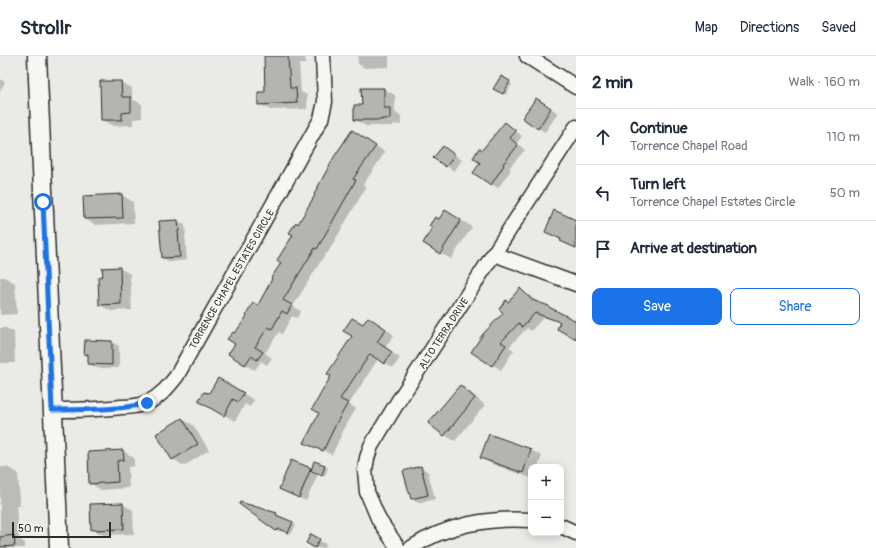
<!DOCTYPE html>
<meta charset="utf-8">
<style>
body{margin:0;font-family:Pangolin,sans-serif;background:#f2f2f3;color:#1f2937}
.controls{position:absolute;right:12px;bottom:12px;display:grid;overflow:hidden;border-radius:8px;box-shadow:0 2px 10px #0003}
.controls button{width:36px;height:36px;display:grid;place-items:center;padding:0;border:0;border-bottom:1px solid #e0e1e3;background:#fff;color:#1f2937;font:20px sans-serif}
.scale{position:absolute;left:12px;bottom:10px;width:99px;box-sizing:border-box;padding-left:4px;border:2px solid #2b2b2b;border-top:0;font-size:11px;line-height:14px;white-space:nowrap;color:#2b2b2b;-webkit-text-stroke:3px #f6f6f2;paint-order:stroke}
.stop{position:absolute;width:12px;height:12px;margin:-9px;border:3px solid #1a73e8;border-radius:50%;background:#fff}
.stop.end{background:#1a73e8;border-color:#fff;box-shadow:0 1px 4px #0008}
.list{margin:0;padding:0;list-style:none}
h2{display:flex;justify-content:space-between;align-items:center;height:52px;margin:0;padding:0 16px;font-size:17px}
h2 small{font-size:13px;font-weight:400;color:#747a83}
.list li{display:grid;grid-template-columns:26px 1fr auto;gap:12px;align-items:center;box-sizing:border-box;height:56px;padding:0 16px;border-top:1px solid #e0e1e3}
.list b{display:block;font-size:15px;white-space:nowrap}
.list p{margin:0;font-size:13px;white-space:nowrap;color:#747a83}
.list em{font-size:13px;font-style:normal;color:#747a83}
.actions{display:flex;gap:8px;padding:12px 16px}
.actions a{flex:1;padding:9px 0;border:1px solid #1a73e8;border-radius:8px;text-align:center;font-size:14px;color:#1a73e8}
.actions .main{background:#1a73e8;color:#fff}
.icon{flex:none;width:22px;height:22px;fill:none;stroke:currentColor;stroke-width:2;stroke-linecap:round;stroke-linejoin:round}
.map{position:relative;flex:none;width:576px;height:492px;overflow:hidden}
header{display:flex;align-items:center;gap:24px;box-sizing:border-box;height:56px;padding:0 20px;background:#fff;border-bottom:1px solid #e0e1e3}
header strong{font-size:19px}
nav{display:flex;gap:22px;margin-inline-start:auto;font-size:14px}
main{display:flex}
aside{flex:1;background:#fff}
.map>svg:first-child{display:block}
.shadow{fill:#0003}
.building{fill:#b4b4b1;stroke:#2b2b2b}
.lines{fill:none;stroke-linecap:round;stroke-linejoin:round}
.minor-casing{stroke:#2b2b2b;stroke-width:17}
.tertiary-casing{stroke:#2b2b2b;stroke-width:21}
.minor{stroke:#f6f6f2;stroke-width:14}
.tertiary{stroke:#f6f6f2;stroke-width:18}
.route{stroke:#1a73e8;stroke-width:5}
.labels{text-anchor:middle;stroke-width:3.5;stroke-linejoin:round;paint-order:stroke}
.street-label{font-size:10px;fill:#2b2b2b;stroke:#f6f6f2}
</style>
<header>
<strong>Strollr</strong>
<nav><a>Map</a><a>Directions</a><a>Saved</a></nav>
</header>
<main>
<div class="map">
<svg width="576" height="492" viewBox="0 0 576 492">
<rect width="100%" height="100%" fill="#eaeae6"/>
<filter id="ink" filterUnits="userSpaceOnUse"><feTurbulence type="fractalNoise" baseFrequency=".025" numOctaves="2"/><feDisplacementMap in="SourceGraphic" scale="8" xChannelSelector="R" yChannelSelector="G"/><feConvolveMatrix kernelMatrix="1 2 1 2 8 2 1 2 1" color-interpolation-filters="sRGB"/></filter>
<g filter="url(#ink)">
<!-- shadow -->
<path class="shadow" d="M264 0H305L306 8H299L301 36 307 39V53L270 54 259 48 266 37Z
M358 0H389V11L365 12 358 8Z
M501 21 512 28 506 39 495 32Z
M0 23 5 26 0 35Z
M101 26H121L132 32V43L142 48V62L133 63V69L113 70 102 64Z
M384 33 395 39V56L401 60V69L393 68V70H366L355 64 363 49Z
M543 47 558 57 545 76 538 72Z
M505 67 522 80 517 87 525 94 509 112 511 114 498 132 491 128 481 107Z
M362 81 385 96 363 129 366 131 327 198 326 197 293 250 301 255 297 262 292 260 282 278 279 276 265 297 272 302 267 309 261 305 255 314 245 309 236 288V279L258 250 282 206 299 169Z
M443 91 462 104 454 115 435 101Z
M122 139 133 146 134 167 96 169 85 163Z
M456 161 472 171 451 203 440 197V164Z
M178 165 185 169 186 178H185L187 204 170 206 163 202Z
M576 165V193L547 176Z
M119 212 130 218 132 254 111 255 100 249 104 221Z
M0 221H4L15 227 17 258 0 259Z
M520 234 529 239 538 247 576 267V283L561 267 544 261 531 275 527 272 509 291 514 294 501 314 493 309 504 257 508 247Z
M377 267 394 279 385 292 400 302 393 312 378 303 349 348 356 353 345 371 332 399 306 386 364 269Z
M0 272H6L14 276 15 307H0Z
M112 286 119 290V312H96L89 308V300L85 298Z
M218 323 254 344 250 351 245 348 235 365 200 345 210 338Z
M460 331 471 337 485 349 455 385 444 379Z
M182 363 193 369 209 394 184 410 173 403Z
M489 379 531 394 542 400 538 411H531V422L492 408 481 402Z
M123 395 134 402V410L128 411 129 432 101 434 90 427Z
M291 405 312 414 325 410 328 412 325 420 318 418 306 445 280 433Z
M0 411H7L18 417 20 450H16L19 483 25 487V492H0Z
M421 411 428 416 435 443 419 447 411 443Z
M241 447 276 458 296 469 291 478 283 474 280 476 276 474Z
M122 448 133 454 134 478 103 479 92 473Z
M311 480 326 488 325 491 328 492H313Z"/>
<!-- building -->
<path class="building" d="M264 0H288L290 32H296L297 47 258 49V36H265Z
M501 20 510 25 503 38 493 33Z
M100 25H121L122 41H131V56L122 57V64H101Z
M361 32H384V52H390V63H382V64H354V49H362Z
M536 42 551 52 538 73 522 62Z
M505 66 516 75 510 82 518 89 503 108 504 109 491 129 473 117 480 107 473 102 479 92 482 94Z
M352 74 376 90 353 123 356 124 317 193 315 192 283 244 292 249 287 258 282 255 272 273 268 271 255 291 263 296 257 304 251 300 245 309 228 298 235 288 227 283 233 276 235 277 247 260 246 259 253 247 258 249 272 223 271 222 281 207 277 204 293 179 289 177 296 166 298 168 315 139 314 138 334 101Z
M443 90 455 99 446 111 433 102Z
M122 138 123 162 84 163 83 140Z
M445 154 461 164 440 198 423 187 432 172 429 170 435 161 439 163Z
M554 154 576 164V192L560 185 561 183 545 176Z
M178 164 179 175H178L180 201 162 202 159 165Z
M120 211 121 248 99 249 98 221 103 220 102 212Z
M520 232 532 244 549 250V251L576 265V283L557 273 560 266 535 257 522 271 519 267 501 286 506 289 492 310 471 296 483 278 503 257 499 253 506 244 508 246Z
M368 261 386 273 377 286 392 296 384 308 370 298 340 343 348 347 337 366 323 395 304 387 319 357 312 353 331 320 327 318 352 280 343 275 352 262 363 268Z
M85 284 112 285V309L88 308V298L84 299Z
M218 322 244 337 238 346 233 343 224 360 198 345 204 336 209 337Z
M460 329 475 342 444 380 428 367Z
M182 362 198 388 172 404 156 378Z
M489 378 531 393 523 417 480 402Z
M123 394 124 404 117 405 118 426 89 428 88 396Z
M291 404 311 412 299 442 279 433Z
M314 405 325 409 322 419 311 415Z
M421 410 428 439 411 443 403 415Z
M240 446 277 457 276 459 293 466 288 477 279 473 276 475 239 448Z
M123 447 124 473 91 474 90 448Z
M311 478 320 483 315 492 306 487Z
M14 479 15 490 0 491V481Z"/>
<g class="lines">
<!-- minor casing -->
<g class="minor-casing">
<path id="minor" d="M527 0 576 31
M494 198 576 228
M52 354C75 354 98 354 121 351 130 351 140 350 148 346 160 341 168 331 176 321L321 63 325 46 323 0
M561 470 576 477
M398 492 379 464 367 436 365 414 367 402 371 390 399 344 576 71
M411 492C445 469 490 461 531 464"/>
</g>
<!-- tertiary casing -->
<g class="tertiary-casing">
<path id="tertiary" d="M37 0 59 492"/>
</g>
<!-- minor -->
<use href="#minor" class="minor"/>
<!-- tertiary -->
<use href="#tertiary" class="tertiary"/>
</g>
</g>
<g class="lines" filter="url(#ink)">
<!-- route -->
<path class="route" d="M43 146 52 354C83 353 117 355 147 347"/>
</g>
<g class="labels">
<!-- street labels -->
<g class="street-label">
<text transform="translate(231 223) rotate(-60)" y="4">TORRENCE CHAPEL ESTATES CIRCLE</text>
<text transform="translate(443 277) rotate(-57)" y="4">ALTO TERRA DRIVE</text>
</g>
</g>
</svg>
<div class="controls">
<button>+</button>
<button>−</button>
</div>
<div class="scale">50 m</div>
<div class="stop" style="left:43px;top:146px"></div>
<div class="stop end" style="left:147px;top:347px"></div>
</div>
<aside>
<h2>2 min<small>Walk · 160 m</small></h2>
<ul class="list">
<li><svg class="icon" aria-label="ahead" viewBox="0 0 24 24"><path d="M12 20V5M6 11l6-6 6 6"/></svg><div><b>Continue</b><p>Torrence Chapel Road</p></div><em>110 m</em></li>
<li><svg class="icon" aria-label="left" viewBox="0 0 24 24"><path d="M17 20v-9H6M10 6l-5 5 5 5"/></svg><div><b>Turn left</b><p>Torrence Chapel Estates Circle</p></div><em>50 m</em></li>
<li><svg class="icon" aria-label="arrive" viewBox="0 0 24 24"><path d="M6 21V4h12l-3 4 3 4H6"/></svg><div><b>Arrive at destination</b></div></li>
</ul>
<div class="actions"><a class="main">Save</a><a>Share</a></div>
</aside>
</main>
